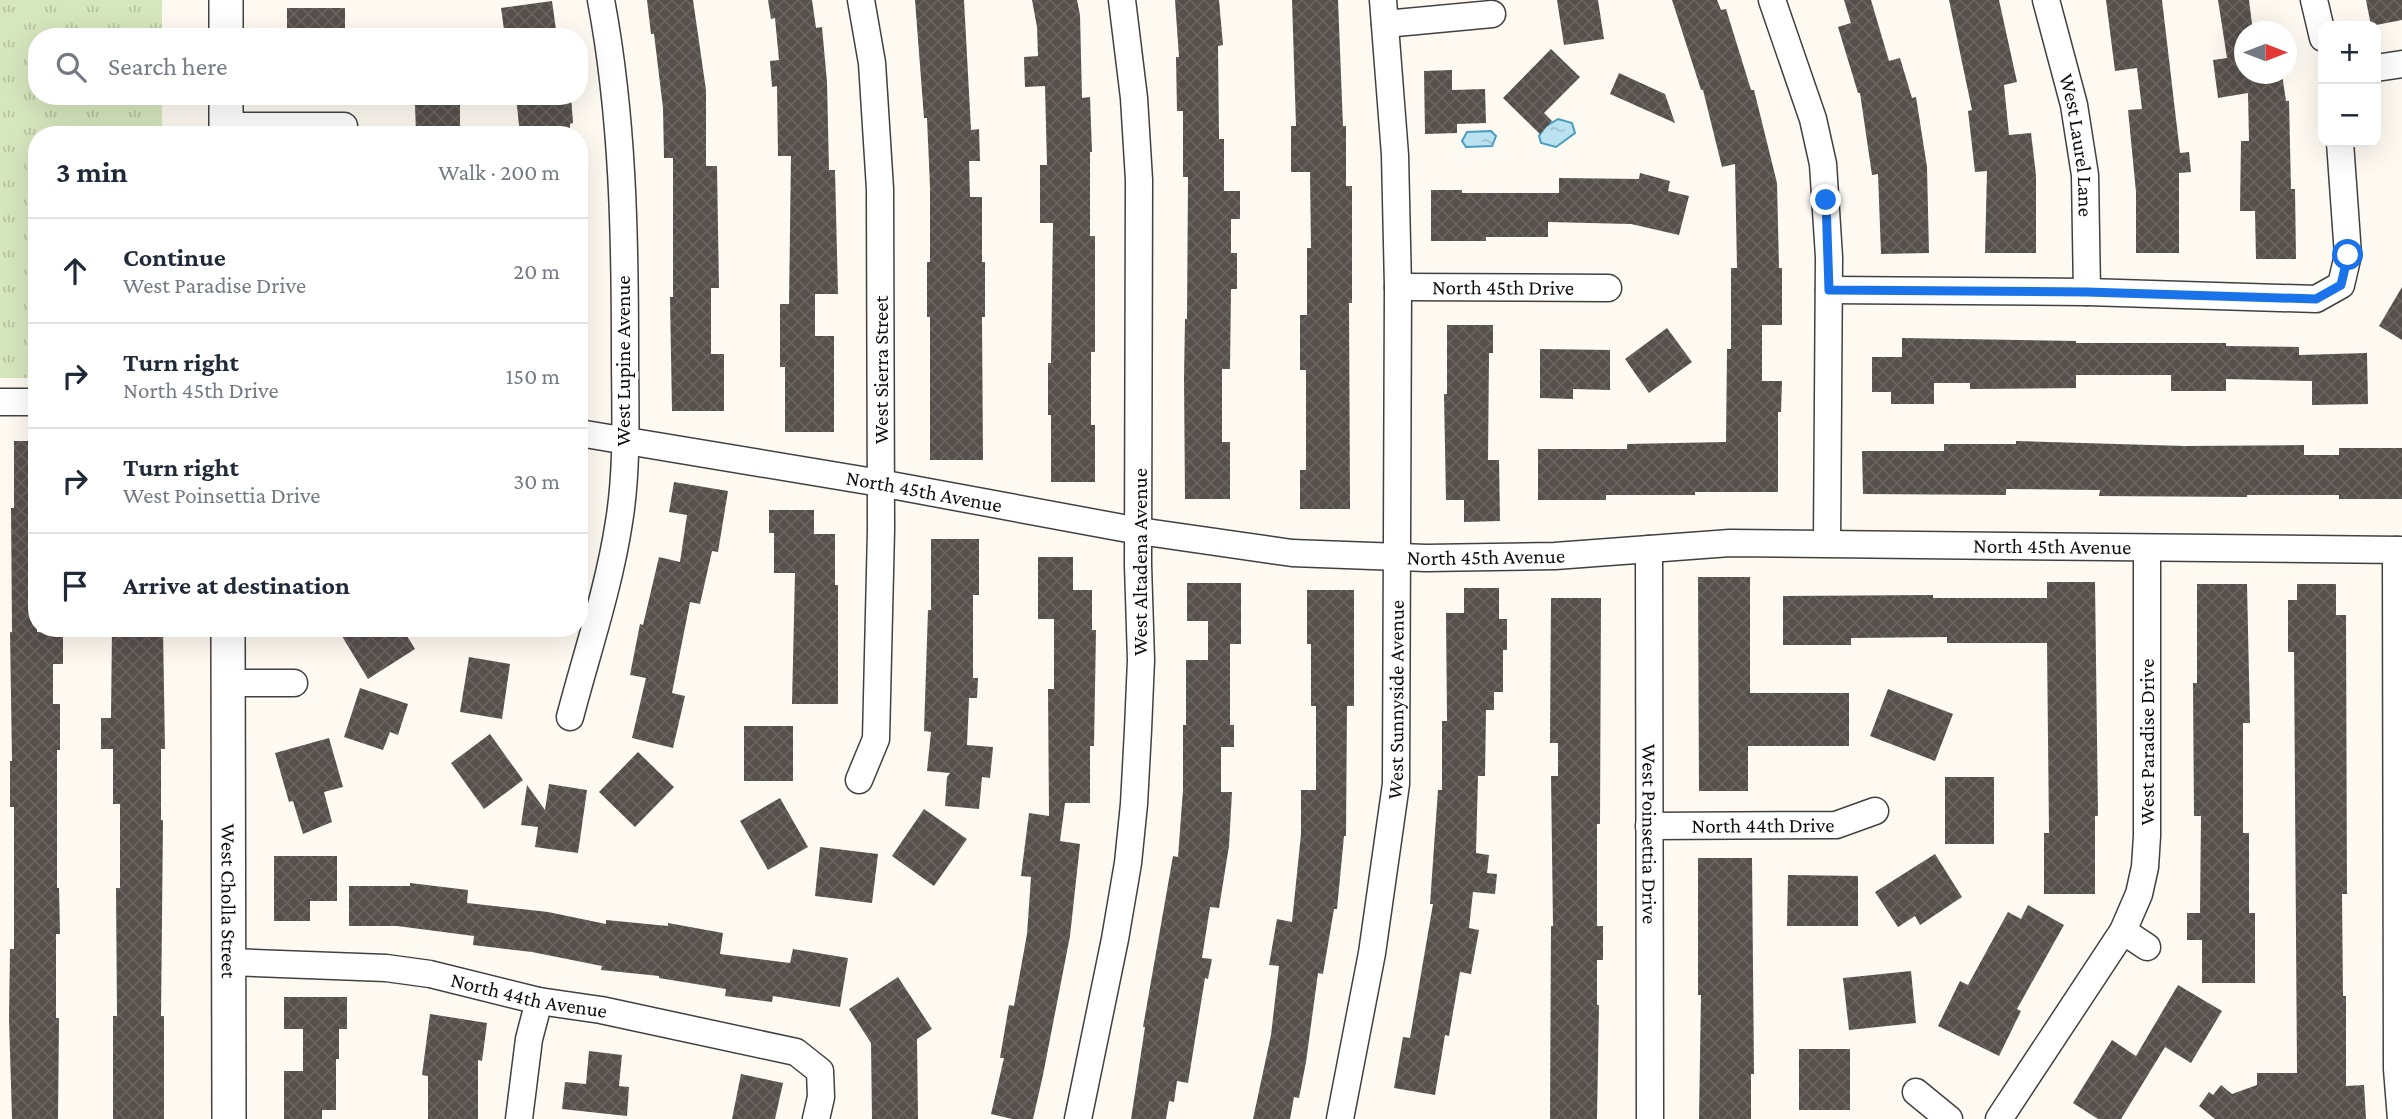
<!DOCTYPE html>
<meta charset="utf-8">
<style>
body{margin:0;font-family:"Crimson Pro",serif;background:#f2f2f3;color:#1f2937}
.controls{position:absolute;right:21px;top:21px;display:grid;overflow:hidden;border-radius:14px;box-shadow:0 7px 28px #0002}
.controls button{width:63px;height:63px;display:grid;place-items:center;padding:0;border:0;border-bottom:2px solid #e0e1e3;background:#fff;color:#1f2937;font:35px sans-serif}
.compass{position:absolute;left:2234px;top:21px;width:63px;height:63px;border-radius:50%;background:#fff;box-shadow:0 7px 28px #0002;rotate:90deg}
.stop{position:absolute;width:21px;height:21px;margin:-16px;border:5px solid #1a73e8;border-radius:50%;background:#fff}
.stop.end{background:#1a73e8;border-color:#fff;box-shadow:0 2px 7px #0008}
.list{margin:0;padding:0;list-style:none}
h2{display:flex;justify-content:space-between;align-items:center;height:91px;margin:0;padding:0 28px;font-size:30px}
h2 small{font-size:23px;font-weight:400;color:#747a83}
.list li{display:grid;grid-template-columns:46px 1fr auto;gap:21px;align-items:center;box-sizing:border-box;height:105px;padding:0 28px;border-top:2px solid #e0e1e3}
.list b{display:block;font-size:26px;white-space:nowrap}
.list p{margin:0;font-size:23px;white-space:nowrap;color:#747a83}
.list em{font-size:23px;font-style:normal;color:#747a83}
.icon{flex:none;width:38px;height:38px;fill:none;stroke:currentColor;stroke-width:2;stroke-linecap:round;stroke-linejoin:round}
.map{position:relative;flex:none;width:2402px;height:1119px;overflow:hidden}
.search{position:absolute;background:#fff;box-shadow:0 7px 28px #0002;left:28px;top:28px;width:560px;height:77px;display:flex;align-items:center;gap:18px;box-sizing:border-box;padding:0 24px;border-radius:28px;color:#747a83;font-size:26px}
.panel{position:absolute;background:#fff;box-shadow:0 7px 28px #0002;left:28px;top:126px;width:560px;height:511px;border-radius:28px}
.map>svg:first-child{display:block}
.grass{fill:url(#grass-tufts)}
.water{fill:url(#water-ripples);stroke:#489dc1;stroke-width:2}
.building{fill:url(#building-cross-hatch)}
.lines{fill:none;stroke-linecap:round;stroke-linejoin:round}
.minor-casing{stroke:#414141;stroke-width:29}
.tertiary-casing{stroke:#414141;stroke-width:36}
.minor{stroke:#fff;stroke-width:26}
.tertiary{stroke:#fff;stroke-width:33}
.route{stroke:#1a73e8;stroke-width:9}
.labels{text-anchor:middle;stroke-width:7;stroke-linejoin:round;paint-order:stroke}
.street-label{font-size:21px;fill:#0e0e0e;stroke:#fff}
</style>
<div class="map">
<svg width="2402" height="1119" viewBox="0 0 2402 1119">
<defs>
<pattern id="grass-tufts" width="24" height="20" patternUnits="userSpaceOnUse" patternTransform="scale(1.75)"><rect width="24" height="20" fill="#d6e6bd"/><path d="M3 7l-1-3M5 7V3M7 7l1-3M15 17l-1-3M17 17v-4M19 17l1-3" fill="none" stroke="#b6c4a1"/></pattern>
<pattern id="water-ripples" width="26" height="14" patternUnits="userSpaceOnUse" patternTransform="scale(1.75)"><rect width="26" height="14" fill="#bae2f1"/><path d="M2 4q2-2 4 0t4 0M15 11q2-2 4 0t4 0" fill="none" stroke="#9fc1cd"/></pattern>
<pattern id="building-cross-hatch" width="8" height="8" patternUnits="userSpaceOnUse" patternTransform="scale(1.75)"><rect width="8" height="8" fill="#564f4c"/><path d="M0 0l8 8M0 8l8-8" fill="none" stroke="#696461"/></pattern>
</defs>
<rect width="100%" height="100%" fill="#fefaf1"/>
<!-- grass -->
<path class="grass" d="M0 0H162V37H37V96H162V135H37V378H0Z"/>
<!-- water -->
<path class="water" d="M1558 119 1572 123 1575 133 1556 147 1541 143 1539 136 1545 127Z
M1491 131 1496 136 1492 146 1466 147 1462 141 1467 132Z"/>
<!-- building -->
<path class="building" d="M647 0H693L706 90V166H717L719 288H711V354H724V411H672L670 297H673V158H664L663 108 654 34H651Z
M768 0H812L816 28 822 27 827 82 829 170H835L838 294H815V336H834V432H785V367H780V304H789L791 156H778L777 86 772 87 770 61 779 60 775 18 771 19Z
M915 0H964L971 130 979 129 980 161H969L970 197H982V262H985V317H982L983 460H930V317H927V262H930V187L927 118H924Z
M1032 0H1077L1080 15 1082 98 1090 97 1092 152H1090V236H1095V352H1091V425H1095V482H1051V415H1048V363H1051L1053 223H1040V165H1047L1045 86 1025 87 1024 57 1038 56 1037 27Z
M1175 0H1219L1223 45 1218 46 1219 139H1224V191H1240V219H1231V253H1237V289H1231L1230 369H1222V442H1230V499H1185L1184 378 1185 319H1187L1188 177H1183V111H1177L1176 57H1179Z
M1292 0H1338L1343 126H1346V186H1352V303H1349L1350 509H1300V470H1306V370H1300V315H1307V248H1311L1310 172H1291V126H1296Z
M1557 0H1598L1604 39 1564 45Z
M1672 0H1717L1721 10 1726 9 1751 90H1754L1777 183 1779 268H1782V325H1762V381H1782L1781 412H1778V492H1695V495H1606V500H1538V449H1627V444L1726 442 1727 349H1731V268H1737L1735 164 1722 167 1703 90H1701Z
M1844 0H1871L1889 61 1900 58 1912 98 1916 97 1927 167 1929 253 1881 254 1878 174 1872 175 1860 93H1858L1838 27 1851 23Z
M1949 0H1999L2017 82 2004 85 2009 135 2031 133 2036 175V253H1985L1987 171 1975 172 1968 111 1972 110Z
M2106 0H2162L2180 153 2189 152 2191 172 2179 173V253H2136V192L2128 110 2142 109 2137 68 2115 71Z
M2218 0H2249L2253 32H2244V74H2282L2286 101H2289L2291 189H2295L2296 259H2256L2255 211H2240L2241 141H2249L2248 93 2218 98 2213 60 2227 58Z
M2366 0H2402V20L2371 26Z
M552 1 557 37H505L501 8Z
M287 8H345V37H287Z
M1551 49 1580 77 1544 113 1552 121 1540 134 1503 98Z
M1452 70V90L1485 89 1486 123 1457 124V133L1425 134 1424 71Z
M1619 73 1665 94 1675 123 1610 94Z
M516 96H571L573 123 570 124V135H520Z
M460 103V135H416L415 104Z
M1640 173 1670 181 1668 191 1689 196 1679 235 1631 224 1548 222V237H1486V241H1431V190H1462V193H1559V178L1639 179Z
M2402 287V340L2379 326Z
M1447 325H1493V353H1489L1488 460H1499L1500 521 1464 522V500H1446L1444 394H1447Z
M1667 328 1692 362 1649 393 1625 359Z
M1902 338 2076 341V343H2226V346L2299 347V355L2367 353 2368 404 2312 405V381L2226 379V391H2171V375H2076V388L1970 389V383H1934V404H1891V392H1872V357H1902Z
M1540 349 1610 350V390L1573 389V399L1540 398Z
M14 441H37V632H63V664H53V704H60V750H57V888H59L60 934H56V1018H59L58 1119H12L9 1018 10 949H14V807H10V761H12L10 632H12L11 508H14Z
M2016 441 2185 446 2304 445V455H2339V448H2402V499H2339V495H2247V497L2099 496 2100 490 2006 489V495L1863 494 1862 451H1944V444H2016Z
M674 482 728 491 718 552 712 551 700 604 690 602 672 693 685 696 673 748 632 738 646 678 630 675 640 624 643 625 659 557 680 562 687 515 669 512Z
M769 510H814V534H835V585H838V704H792L795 573H774V533H769Z
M931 539H979V595H973V678H978L977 698H969L967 745 993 747 990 778 982 777 979 809 945 806 947 777 950 773 927 771 931 732 924 731 928 610H931Z
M1038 557H1073V590H1092V630H1096L1094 746H1090V803H1065L1060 841 1080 844 1070 936 1043 1075 1033 1119H1012L991 1114 1004 1058H1000L1009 1005 1014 1006 1027 934 1031 877 1021 876 1029 813 1049 816 1048 689H1054V619H1038Z
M1698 577H1750V693H1849V746H1748V791H1699Z
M2047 582H2095L2098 816H2095V894H2044V833H2049L2047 643H1947V637L1851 638V645H1783V596L1933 595V598H2047Z
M1187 583H1241V644H1230V725H1234V747H1221V792H1232L1229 846 1219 908 1210 907 1202 958 1212 959 1208 979 1205 978 1188 1083 1177 1081 1174 1102 1169 1101 1166 1119H1131L1145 1027H1143L1173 856 1178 857 1183 790V725H1186V660H1208V621H1187Z
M2197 584H2247L2250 723H2243V833H2249V913H2255V983H2202V940H2187V913H2200L2201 816H2194L2193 683H2197Z
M2297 584H2336V615H2346L2347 894H2342L2343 996H2346V1086L2364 1085 2366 1119H2215L2199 1106 2209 1092 2213 1095 2221 1085 2232 1094 2257 1085V1073H2297L2294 652H2288V600H2297Z
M1464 588H1499V619H1507V650H1503V692H1494V710H1486L1485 776H1478L1476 853 1489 855 1487 873 1497 874 1495 894 1473 892 1469 928 1479 930 1471 974 1460 972 1449 1036 1445 1035 1435 1095 1394 1088 1403 1037 1410 1038 1433 904H1430L1438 790H1442V721H1447L1446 613H1464Z
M1307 590H1354V706H1347L1346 836H1344L1337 909H1334L1323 974 1318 973 1306 1062 1299 1098 1294 1097 1290 1119H1253L1271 1035 1279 966 1269 965 1277 919 1292 922 1301 834V790H1316V706H1311V644H1307Z
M1551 598H1601L1600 824H1597V926H1603V960H1597V1005H1599L1597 1119H1550L1551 926H1553L1551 776H1558V743H1550Z
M337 628H402L415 649 368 679Z
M112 629H163L165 749H161V820H163L161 1016H164V1119H113V1016H117L116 888H120V804H113V749H101V718H111Z
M469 657 510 664 502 719 460 712Z
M360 688 408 704 398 735 390 732 383 750 344 737Z
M1888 689 1953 714 1935 761 1870 736Z
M744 726H793V781H744Z
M490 734 523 780 484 809 451 763Z
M329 738 343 787 324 792 332 822 303 834 293 801 289 802 275 753Z
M638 752 674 787 635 827 599 792Z
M1945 777H1994V844H1945Z
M549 784 587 790 578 853 535 847 538 827 521 825 527 785 545 810Z
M780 798 808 847 768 870 740 821Z
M924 809 967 839 934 886 892 856Z
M820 847 878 854 872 903 815 896Z
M1935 854 1962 897 1920 925 1915 916 1898 927 1875 892Z
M274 856H337V901H310V921H274Z
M1698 858H1752L1754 1074H1751V1119H1699L1701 995H1698Z
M1788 875 1858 876V926H1787Z
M410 883 468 890 467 903 548 912 606 924V920L668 926V923L723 933 720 954 790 963 793 949 848 958 840 1007 773 996 772 1002 725 996 726 989 659 978V976L601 970 602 966 532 952 473 945 474 936 397 926H349V886H410Z
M2028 905 2064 925 2017 1009 2021 1011 1999 1056 1938 1026 1960 981 1968 985 2008 912 2021 919Z
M1911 971 1916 1023 1849 1030 1843 978Z
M898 977 932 1029 917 1039 918 1119H872L871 1043 849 1009Z
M2178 985 2222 1011 2191 1063 2165 1047 2121 1119H2098L2073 1103 2112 1040 2136 1056Z
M284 997H347V1029H339V1059H336V1110H322V1119H284V1071H303V1029H284Z
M430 1014 487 1023 482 1061 478 1060V1119H428V1076L422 1075Z
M1799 1049H1850V1110H1799Z
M589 1051 622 1055 619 1086 629 1087 627 1116 562 1109 565 1082 586 1084Z
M741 1074 783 1083 775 1119H732Z"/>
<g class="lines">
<!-- minor casing -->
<g class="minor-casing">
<g id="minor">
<path d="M1772 0 1813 119 1823 164 1829 257 1827 543"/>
<path id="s1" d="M2046 0 2074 105 2085 175 2087 292"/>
<path d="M2314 0 2323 38"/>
<path d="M1385 24 1492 14"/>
<path d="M2376 68 2402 64"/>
<path d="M226 126H344"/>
<path id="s2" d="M1398 287 1608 288"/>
<path d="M1829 290 2087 292 2316 299 2341 285 2348 255 2340 142"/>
<path d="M0 402H37"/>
<path id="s3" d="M579 433 880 483 1139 531 1292 553 1426 558 1555 556 1730 543 2402 550"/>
<path id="s4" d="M1649 549 1650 1119"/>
<path d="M2396 550 2397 1069 2401 1119"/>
<path d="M228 683H294"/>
<path d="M570 717C587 652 609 588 619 522 628 467 625 409 625 353 625 235 623 117 601 0"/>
<path d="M859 780 876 739 881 530 880 189 872 63 861 0"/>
<path id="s5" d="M1649 826 1836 825 1875 811"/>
<path d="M2123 931 2147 947"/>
<path id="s6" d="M229 962 386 968 430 974 539 1001 601 1010 796 1052 820 1071 821 1097 816 1119"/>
<path d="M1916 1092 1949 1119"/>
<path d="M519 1119 529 1039 539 1001"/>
<path d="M1078 1119 1115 939 1128 863 1134 804 1138 730 1141 660 1138 565 1139 180 1134 98 1122 0"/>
<path id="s7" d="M1340 1119 1372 953 1396 784 1398 287 1395 155 1383 0"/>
<path d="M1999 1119 2123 931 2139 894 2145 867 2147 836V548"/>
</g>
</g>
<!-- tertiary casing -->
<g class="tertiary-casing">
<g id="tertiary">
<path d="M226 0V37"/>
<path d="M226 96V135"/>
<path id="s8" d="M228 628 229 1119"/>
</g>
</g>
<!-- minor -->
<use href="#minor" class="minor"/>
<!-- tertiary -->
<use href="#tertiary" class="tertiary"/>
</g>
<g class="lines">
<!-- route -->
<path class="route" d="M1826 200 1829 290 2087 292 2316 299 2341 285 2348 255"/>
</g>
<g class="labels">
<!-- street labels -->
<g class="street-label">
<text dy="7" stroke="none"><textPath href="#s1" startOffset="149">West Laurel Lane</textPath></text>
<text dy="7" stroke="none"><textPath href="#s2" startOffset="105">North 45th Drive</textPath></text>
<text transform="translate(623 361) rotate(-90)" y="7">West Lupine Avenue</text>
<text transform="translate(881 370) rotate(-90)" y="7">West Sierra Street</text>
<text dy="7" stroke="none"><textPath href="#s3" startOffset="350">North 45th Avenue</textPath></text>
<text dy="7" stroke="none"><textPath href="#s3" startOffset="1484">North 45th Avenue</textPath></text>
<text dy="7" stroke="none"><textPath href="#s3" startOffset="917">North 45th Avenue</textPath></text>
<text transform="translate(1140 562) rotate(-90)" y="7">West Altadena Avenue</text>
<text dy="7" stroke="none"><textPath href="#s7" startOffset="424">West Sunnyside Avenue</textPath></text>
<text transform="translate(2147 742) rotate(-90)" y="7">West Paradise Drive</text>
<text dy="7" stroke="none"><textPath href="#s5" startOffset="114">North 44th Drive</textPath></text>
<text dy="7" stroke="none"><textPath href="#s4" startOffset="285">West Poinsettia Drive</textPath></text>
<text dy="7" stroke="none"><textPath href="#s8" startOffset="273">West Cholla Street</textPath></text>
<text dy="7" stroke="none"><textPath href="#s6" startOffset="303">North 44th Avenue</textPath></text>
</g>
</g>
</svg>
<div class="controls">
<button>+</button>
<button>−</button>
</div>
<svg class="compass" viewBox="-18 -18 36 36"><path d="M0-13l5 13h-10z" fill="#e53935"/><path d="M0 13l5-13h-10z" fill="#747a83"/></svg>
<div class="stop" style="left:2348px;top:255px"></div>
<div class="stop end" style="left:1826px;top:200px"></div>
<div class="search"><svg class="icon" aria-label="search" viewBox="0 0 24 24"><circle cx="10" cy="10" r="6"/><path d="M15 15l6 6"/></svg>Search here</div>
<section class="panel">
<h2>3 min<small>Walk · 200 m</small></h2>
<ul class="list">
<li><svg class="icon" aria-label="ahead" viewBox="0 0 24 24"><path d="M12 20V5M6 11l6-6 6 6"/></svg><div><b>Continue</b><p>West Paradise Drive</p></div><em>20 m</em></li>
<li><svg class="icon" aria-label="right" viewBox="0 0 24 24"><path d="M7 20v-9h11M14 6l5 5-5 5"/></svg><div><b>Turn right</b><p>North 45th Drive</p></div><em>150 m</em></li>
<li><svg class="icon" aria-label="right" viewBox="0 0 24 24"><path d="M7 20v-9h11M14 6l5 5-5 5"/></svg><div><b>Turn right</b><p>West Poinsettia Drive</p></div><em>30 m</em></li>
<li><svg class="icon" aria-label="arrive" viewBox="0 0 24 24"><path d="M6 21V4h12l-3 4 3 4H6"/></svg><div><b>Arrive at destination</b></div></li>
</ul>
</section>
</div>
